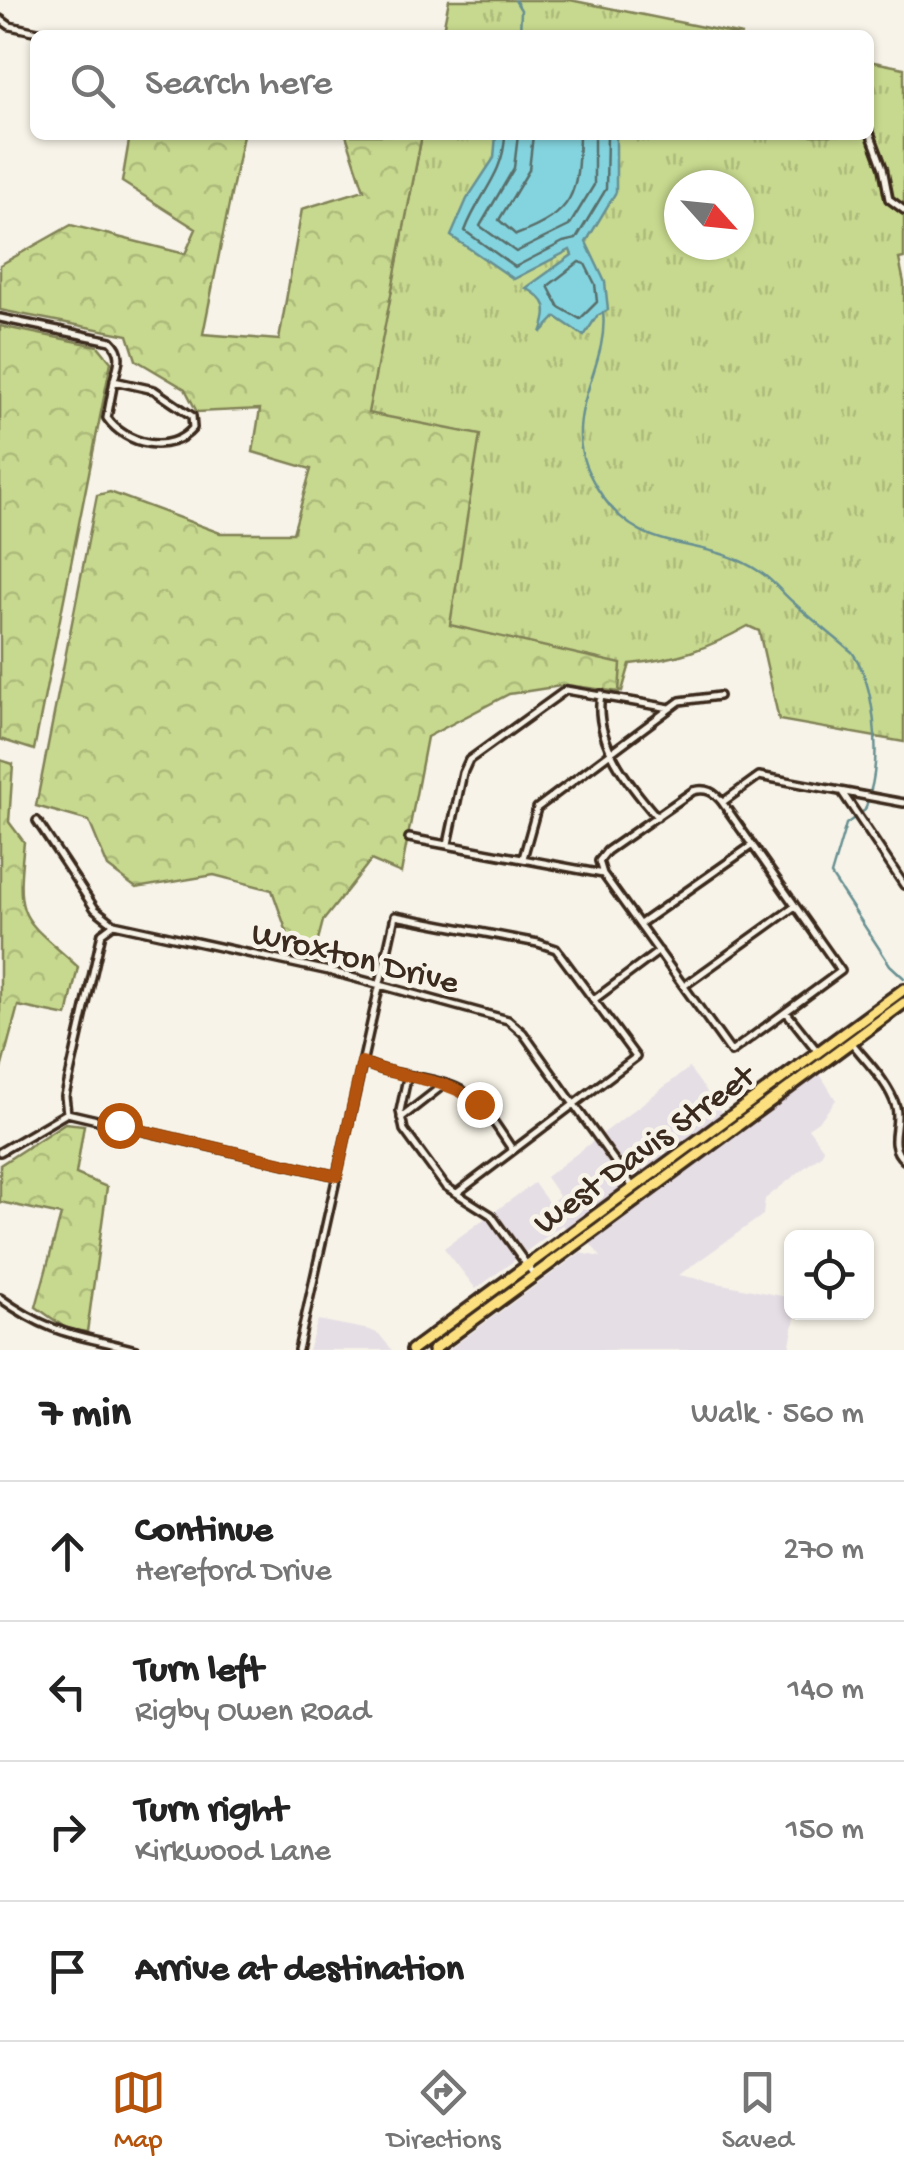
<!DOCTYPE html>
<meta charset="utf-8">
<style>
body{margin:0;font-family:"Gochi Hand",sans-serif;background:#f2f2f2;color:#222}
.controls{position:absolute;right:30px;bottom:30px;display:grid;overflow:hidden;border-radius:15px;box-shadow:0 2px 8px #0004}
.controls button{width:90px;height:90px;display:grid;place-items:center;padding:0;border:0;border-bottom:2px solid #e0e0e0;background:#fff;color:#222;font:50px sans-serif}
.compass{position:absolute;left:664px;top:170px;width:90px;height:90px;border-radius:50%;background:#fff;box-shadow:0 2px 8px #0004;rotate:117deg}
.stop{position:absolute;width:30px;height:30px;margin:-22px;border:8px solid #b45309;border-radius:50%;background:#fff}
.stop.end{background:#b45309;border-color:#fff;box-shadow:0 2px 10px #0008}
.list{margin:0;padding:0;list-style:none}
h2{display:flex;justify-content:space-between;align-items:center;height:130px;margin:0;padding:0 40px;font-size:42px}
h2 small{font-size:32px;font-weight:400;color:#767676}
.list li{display:grid;grid-template-columns:65px 1fr auto;gap:30px;align-items:center;box-sizing:border-box;height:140px;padding:0 40px;border-top:2px solid #e0e0e0}
.list b{display:block;font-size:38px;white-space:nowrap}
.list p{margin:0;font-size:32px;white-space:nowrap;color:#767676}
.list em{font-size:32px;font-style:normal;color:#767676}
.icon{flex:none;width:55px;height:55px;fill:none;stroke:currentColor;stroke-width:2;stroke-linecap:round;stroke-linejoin:round}
.map{position:relative;flex:none;width:904px;height:1350px;overflow:hidden}
.search{position:absolute;background:#fff;box-shadow:0 2px 8px #0004;left:30px;right:30px;top:30px;height:110px;display:flex;align-items:center;gap:25px;box-sizing:border-box;padding:0 35px;border-radius:15px;color:#767676;font-size:38px}
.sheet{height:690px;background:#fff}
nav{display:flex;justify-content:space-around;align-items:center;box-sizing:border-box;height:140px;border-top:2px solid #e0e0e0;background:#fff;font-size:28px;color:#767676}
nav a{display:grid;justify-items:center;gap:5px}
nav .on{color:#b45309}
.map>svg:first-child{display:block}
.built{fill:#e6dee5}
.grass{fill:url(#grass-tufts);stroke:#818256;stroke-width:2.5;fill-rule:evenodd}
.forest{fill:url(#forest-crowns);stroke:#818256;stroke-width:2.5}
.water{fill:#84d4df;stroke:#679092;stroke-width:2.5}
.lines{fill:none;stroke-linecap:round;stroke-linejoin:round}
.shore{stroke:#586e6b;stroke-width:2.5}
.stream{stroke:#679092;stroke-width:2.5}
.minor-casing{stroke:#3b2a1e;stroke-width:12}
.primary-casing{stroke:#3b2a1e;stroke-width:16}
.minor{stroke:#f7f3e8;stroke-width:5}
.primary{stroke:#fce080;stroke-width:9}
.route{stroke:#b45309;stroke-width:12}
.labels{text-anchor:middle;stroke-width:9;stroke-linejoin:round;paint-order:stroke}
.street-label{font-size:35px;fill:#3b2a1e;stroke:#f7f3e8}
</style>
<div class="map">
<svg width="904" height="1350" viewBox="0 0 904 1350">
<defs>
<pattern id="grass-tufts" width="24" height="20" patternUnits="userSpaceOnUse" patternTransform="scale(2.5)"><rect width="24" height="20" fill="#c7d98e"/><path d="M3 7l-1-3M5 7V3M7 7l1-3M15 17l-1-3M17 17v-4M19 17l1-3" fill="none" stroke="#acba7a"/></pattern>
<pattern id="forest-crowns" width="20" height="18" patternUnits="userSpaceOnUse" patternTransform="scale(2.5)"><rect width="20" height="18" fill="#c7d98e"/><path d="M2 6a3 3 0 1 1 6 0M12 15a3 3 0 1 1 6 0" fill="none" stroke="#acba7a"/></pattern>
</defs>
<rect width="100%" height="100%" fill="#f7f3e8"/>
<filter id="ink" filterUnits="userSpaceOnUse"><feTurbulence type="fractalNoise" baseFrequency=".01" numOctaves="2"/><feDisplacementMap in="SourceGraphic" scale="20" xChannelSelector="R" yChannelSelector="G"/><feConvolveMatrix kernelMatrix="1 2 1 2 8 2 1 2 1" color-interpolation-filters="sRGB"/></filter>
<g filter="url(#ink)">
<!-- built -->
<path class="built" d="M689 1068 724 1115 568 1229 562 1225 476 1289 444 1248 534 1183 548 1202 547 1205 559 1196 546 1177Z
M820 1074 836 1100 821 1119 808 1128 823 1148 822 1154 765 1199 763 1215 679 1275 791 1298 792 1312 796 1313 789 1350H448L580 1253 601 1257 588 1241Z
M318 1320 370 1330 379 1334 392 1350H308Z"/>
<!-- grass -->
<path class="grass" d="M449 0H570L742 35H442Z
M869 61 904 68V258L899 259 904 283V742L779 720 759 631 748 626C707 649 677 659 630 664L622 691 434 656 367 413 422 135H869ZM679 185H739V245H679Z"/>
<!-- forest -->
<path class="forest" d="M130 135H243L203 334 279 340 302 209 364 190 346 135H422L368 413 480 435 450 625 621 664 619 692 567 685 509 694 427 737 401 873 371 860 323 921 314 955 284 953 288 935 272 890 214 875 136 888 108 867 89 821 36 806 97 495 110 492 220 533H293L311 469 253 452 260 409 197 412 185 389 136 360 128 335 0 310V265L71 225 185 254 196 229 122 182Z
M0 326 98 346 111 362 34 750 0 739Z
M0 760 13 764 9 822 24 842C15 922 21 915 78 967L67 1016 18 1006 0 1073Z
M65 1123 84 1125 76 1174 107 1187 87 1332 67 1329 36 1307 61 1215 0 1202V1165Z"/>
<!-- water -->
<path class="water" d="M496 135H616V192L586 242 605 282 608 310 597 316 584 336 556 317 541 333C550 309 548 300 526 288L572 255 570 250 514 279 451 236 467 199 494 158Z"/>
<g class="lines">
<!-- shore -->
<path class="shore" d="M505 135C504 175 478 195 465 231L515 267 563 242 576 239 606 189 607 135
M518 135 514 168 480 226 516 252 569 226 594 185V135
M533 135 529 170 499 220 516 235C575 213 578 193 579 135
M579 262 585 264 595 284 597 302 580 319 559 307 548 286Z"/>
<!-- stream -->
<path class="stream" d="M515 0 521 10 520 35
M603 312C608 356 578 394 580 438 581 458 587 471 597 488 641 561 701 532 760 572 773 580 782 593 794 603 813 620 833 636 852 652 875 683 881 756 870 793
M868 800 865 810 846 824 831 875 890 965 904 978"/>
<!-- minor casing -->
<g class="minor-casing">
<path id="minor" d="M0 19 10 26 52 35
M869 130 883 168 889 199 904 210
M0 318 111 341C124 353 118 365 114 380
M114 381 154 390 192 416 193 428C170 455 126 445 107 418Z
M601 694C593 740 628 784 657 817
M842 792 904 885
M723 802 759 776 904 803
M37 821 95 909 114 924 329 971 508 1020 523 1033 633 1187
M409 838 603 874 731 1052 841 971 722 802C714 792 706 787 693 791L607 851 599 861 603 874
M448 844 463 773 469 760 566 690 670 708
M523 858 537 808 680 701 719 696
M640 924 751 846
M684 986 794 907
M595 999 659 951
M787 1013 818 1052
M851 1042C867 1062 889 1083 896 1107 901 1126 886 1144 904 1160
M363 1062C394 1077 433 1076 461 1090 483 1101 498 1129 512 1149
M407 1078 400 1111 404 1130 445 1186 491 1215 534 1275
M67 1113 65 1096 102 933 114 924
M401 1118 442 1086
M0 1152 67 1113 337 1176
M0 1298C53 1336 76 1334 136 1350
M298 1350 395 916 538 943 556 949 636 1057 457 1193"/>
</g>
<!-- primary casing -->
<g class="primary-casing">
<path id="primary" d="M412 1350 904 989
M433 1350 904 1003"/>
</g>
<!-- minor -->
<use href="#minor" class="minor"/>
<!-- primary -->
<use href="#primary" class="primary"/>
</g>
</g>
<g class="lines" filter="url(#ink)">
<!-- route -->
<path class="route" d="M119 1125 337 1176 362 1062C400 1080 448 1076 479 1104"/>
</g>
<g class="labels">
<!-- street labels -->
<g class="street-label">
<text transform="translate(356 955) rotate(14)" y="12">Wroxton Drive</text>
<text transform="translate(642 1147) rotate(-36)" y="12">West Davis Street</text>
</g>
</g>
</svg>
<div class="controls">
<button><svg class="icon" aria-label="locate" viewBox="0 0 24 24"><circle cx="12" cy="12" r="6"/><path d="M12 2v4M12 18v4M2 12h4M18 12h4"/></svg></button>
</div>
<svg class="compass" viewBox="-18 -18 36 36"><path d="M0-13l5 13h-10z" fill="#e53935"/><path d="M0 13l5-13h-10z" fill="#767676"/></svg>
<div class="stop" style="left:119px;top:1125px"></div>
<div class="stop end" style="left:479px;top:1104px"></div>
<div class="search"><svg class="icon" aria-label="search" viewBox="0 0 24 24"><circle cx="10" cy="10" r="6"/><path d="M15 15l6 6"/></svg>Search here</div>
</div>
<section class="sheet">
<h2>7 min<small>Walk · 560 m</small></h2>
<ul class="list">
<li><svg class="icon" aria-label="ahead" viewBox="0 0 24 24"><path d="M12 20V5M6 11l6-6 6 6"/></svg><div><b>Continue</b><p>Hereford Drive</p></div><em>270 m</em></li>
<li><svg class="icon" aria-label="left" viewBox="0 0 24 24"><path d="M17 20v-9H6M10 6l-5 5 5 5"/></svg><div><b>Turn left</b><p>Rigby Owen Road</p></div><em>140 m</em></li>
<li><svg class="icon" aria-label="right" viewBox="0 0 24 24"><path d="M7 20v-9h11M14 6l5 5-5 5"/></svg><div><b>Turn right</b><p>Kirkwood Lane</p></div><em>150 m</em></li>
<li><svg class="icon" aria-label="arrive" viewBox="0 0 24 24"><path d="M6 21V4h12l-3 4 3 4H6"/></svg><div><b>Arrive at destination</b></div></li>
</ul>
</section>
<nav>
<a class="on"><svg class="icon" aria-label="map" viewBox="0 0 24 24"><path d="M3 6l6-2 6 2 6-2v14l-6 2-6-2-6 2zM9 4v14M15 6v14"/></svg>Map</a>
<a><svg class="icon" aria-label="directions" viewBox="0 0 24 24"><path d="M12 3l9 9-9 9-9-9zM9 14v-3h6M13 9l2 2-2 2"/></svg>Directions</a>
<a><svg class="icon" aria-label="saved" viewBox="0 0 24 24"><path d="M7 4h10v16l-5-4-5 4z"/></svg>Saved</a>
</nav>
